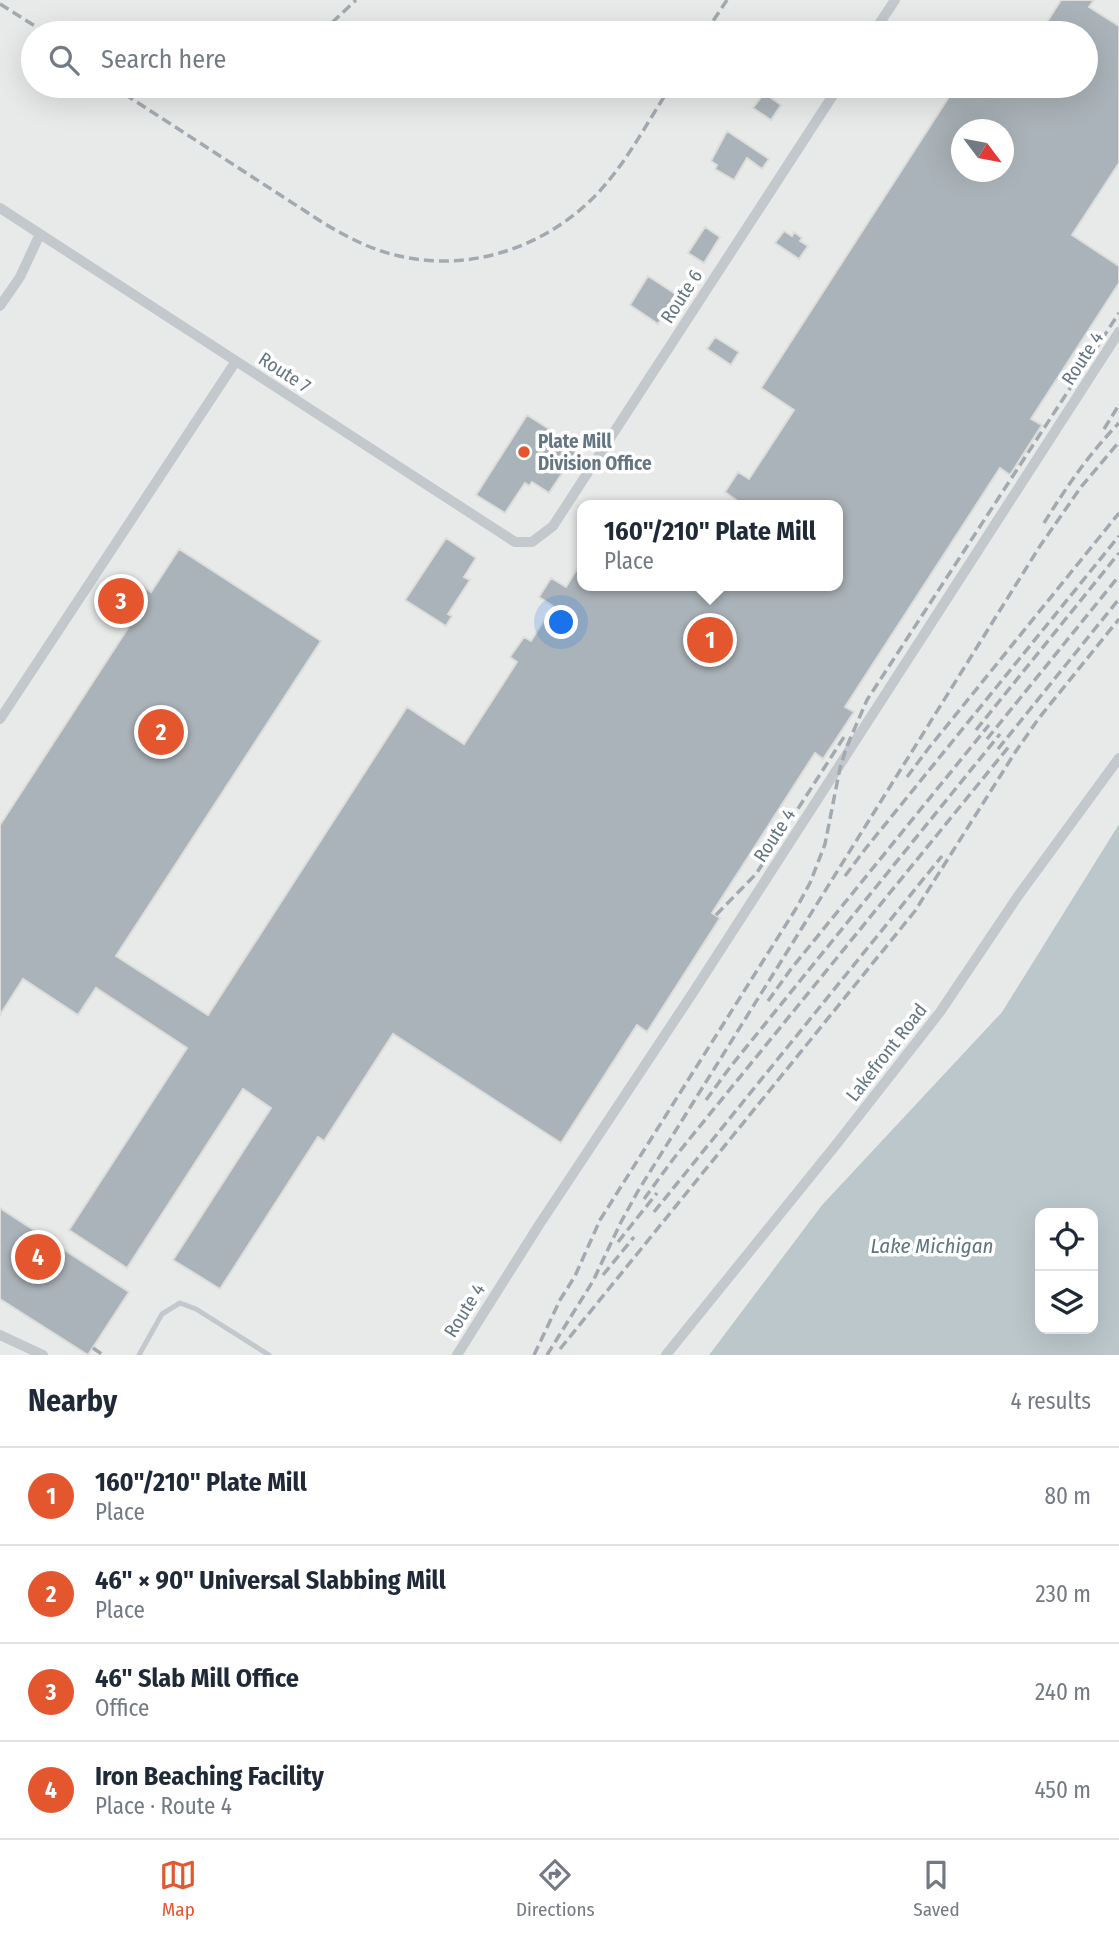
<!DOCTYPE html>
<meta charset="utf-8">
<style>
body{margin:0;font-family:"Fira Sans Condensed",sans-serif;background:#f6f6f7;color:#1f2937}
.controls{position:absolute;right:21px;bottom:21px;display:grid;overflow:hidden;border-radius:14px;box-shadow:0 7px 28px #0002}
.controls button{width:63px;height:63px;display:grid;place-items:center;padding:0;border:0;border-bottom:2px solid #e0e1e3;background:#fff;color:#1f2937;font:35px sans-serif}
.compass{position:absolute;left:951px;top:119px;width:63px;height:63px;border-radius:50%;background:#fff;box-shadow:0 7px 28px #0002;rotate:122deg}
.you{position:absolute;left:562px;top:623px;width:24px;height:24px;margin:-18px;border:5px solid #fff;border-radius:50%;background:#1a73e8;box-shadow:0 0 0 10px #1a73e833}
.badge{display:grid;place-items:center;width:46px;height:46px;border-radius:50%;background:#e4572e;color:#fff;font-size:23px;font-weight:700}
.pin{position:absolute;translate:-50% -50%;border:4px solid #fff;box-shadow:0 2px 7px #0006}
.popup{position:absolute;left:577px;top:500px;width:266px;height:91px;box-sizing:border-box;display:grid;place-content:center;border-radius:14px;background:#fff;filter:drop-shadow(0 2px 5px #0005);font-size:23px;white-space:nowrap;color:#747a83}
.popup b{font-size:26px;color:#1f2937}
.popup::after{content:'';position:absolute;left:50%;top:100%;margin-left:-14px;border:14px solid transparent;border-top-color:#fff}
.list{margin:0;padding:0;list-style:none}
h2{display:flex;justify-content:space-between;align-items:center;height:91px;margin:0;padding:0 28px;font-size:30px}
h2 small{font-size:23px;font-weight:400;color:#747a83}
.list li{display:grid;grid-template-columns:46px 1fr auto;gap:21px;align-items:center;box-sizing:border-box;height:98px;padding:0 28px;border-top:2px solid #e0e1e3}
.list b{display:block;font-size:26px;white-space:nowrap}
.list p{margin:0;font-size:23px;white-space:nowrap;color:#747a83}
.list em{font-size:23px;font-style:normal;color:#747a83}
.icon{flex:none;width:38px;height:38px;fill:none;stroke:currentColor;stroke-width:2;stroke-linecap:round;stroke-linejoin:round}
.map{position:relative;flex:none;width:1119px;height:1355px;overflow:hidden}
.search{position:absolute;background:#fff;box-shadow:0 7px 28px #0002;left:21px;right:21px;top:21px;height:77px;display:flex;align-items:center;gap:18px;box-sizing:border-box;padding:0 24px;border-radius:38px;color:#747a83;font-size:26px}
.sheet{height:483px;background:#fff}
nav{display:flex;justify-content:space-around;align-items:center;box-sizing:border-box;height:98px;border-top:2px solid #e0e1e3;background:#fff;font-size:19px;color:#747a83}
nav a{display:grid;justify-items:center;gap:4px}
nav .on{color:#e4572e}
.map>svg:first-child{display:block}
.built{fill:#e8e9e9;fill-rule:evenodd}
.water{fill:#bbc7cb;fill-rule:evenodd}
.building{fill:#aab3b9;stroke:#dcdcda;stroke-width:2;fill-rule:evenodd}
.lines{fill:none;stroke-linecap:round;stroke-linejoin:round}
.lane{stroke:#c3c8cc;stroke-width:5}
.street{stroke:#c3c8cc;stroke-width:10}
.rail{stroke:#a2aab0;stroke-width:3.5;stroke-dasharray:10 5;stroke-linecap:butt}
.poi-dot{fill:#e4572e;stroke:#fff;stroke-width:2.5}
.labels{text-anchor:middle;stroke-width:7;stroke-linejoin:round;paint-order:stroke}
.street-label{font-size:19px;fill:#657683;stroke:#fff}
.poi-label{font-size:19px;font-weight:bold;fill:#657683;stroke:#fff;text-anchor:start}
.water-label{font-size:21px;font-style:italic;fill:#60757c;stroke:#fff}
</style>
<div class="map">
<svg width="1119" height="1355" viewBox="0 0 1119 1355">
<rect width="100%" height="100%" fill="#fafaf8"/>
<!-- built -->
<path class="built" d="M0 0H1119V824L1002 1012 822 1205 709 1355H0ZM33 33H1086V86H33ZM962 130H1004V172H962ZM582 505H838V586H582Z"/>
<!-- water -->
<path class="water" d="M1119 824V1355H709L822 1205 1002 1012ZM1040 1213H1093V1329H1040Z"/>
<!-- building -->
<path class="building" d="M1061 0H1094L1089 7 1119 26V163L1072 235 1119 266V283L1031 419 1042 425 1010 475 1000 468 845 707 854 712 823 759 815 753 712 913 720 918 647 1032 637 1025 561 1143 393 1034 324 1141 318 1137 220 1289 173 1260 271 1108 243 1089 127 1268 69 1230 187 1048 96 988 78 1015 23 979 0 1015V825L128 628 103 611 123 581 128 584 132 578 151 592 179 549 321 641 116 956 208 1015 407 707 464 744 517 662 510 657 524 637 531 641 553 606 539 597 551 578 566 587 582 561V586H838V505H732L736 500 725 492 738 472 749 479 794 410 761 388 956 86H1086V33H1040ZM962 130H1004V172H962Z
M764 93 781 105 771 120 753 108Z
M727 131 769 159 762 169 747 158 734 180 715 169 717 165 711 161Z
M705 227 720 237 704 263 688 253Z
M784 231 792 236 794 232 802 238 800 241 808 246 799 259 775 243Z
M648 276 677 295 658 324 630 305Z
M715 337 739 352 731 365 707 349Z
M527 415 579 448 549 493 532 482 529 486 525 483 505 513 476 495Z
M446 538 476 558 464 577 470 580 448 614 452 616 446 626 405 600Z
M0 1208 129 1292 88 1355 0 1299Z"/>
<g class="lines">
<!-- lane -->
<path class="lane" d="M139 1355 162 1314 180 1303 196 1309 269 1355"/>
<!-- street -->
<path class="street" d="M873 33 895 0
M0 208 515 542H532L553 526 839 86
M0 306 20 277 40 234
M0 719 236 361
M0 1335 43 1355
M457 1355 539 1225 694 991 1119 332
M666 1355 835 1146 940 1012 1018 896 1119 758"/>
<!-- rail -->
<path class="rail" d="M0 4 46 33
M321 33 356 0
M705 33 727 0
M112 86 325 224C349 238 372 250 399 256 468 272 540 249 591 200 624 168 646 124 671 86
M1104 429 1119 405
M1044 523C1067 486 1089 454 1119 423
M976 730 1119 553
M987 739 1119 576
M998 749 1119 599
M907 777 928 749 1119 513
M845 876 866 848 1119 536
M716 915 756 874 844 737
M768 1001 791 969 989 725
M706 1100 731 1066 1000 734
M644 1199 674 1158 1011 744
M654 1212 942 856
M618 1242 657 1193
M603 1275 634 1237
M93 1348 103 1355
M560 1349 915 911 1016 751 1039 718 1119 619
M534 1355 560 1300 575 1276 600 1220 797 907 810 883 825 844 840 768 847 746 867 700 1119 313
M547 1355 593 1281 621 1222 638 1191 1040 546 1081 487 1119 442"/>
</g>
<!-- markers -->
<circle class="poi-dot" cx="524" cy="452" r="7"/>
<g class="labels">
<!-- street labels -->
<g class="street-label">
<text transform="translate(681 296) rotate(-57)" y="7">Route 6</text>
<text transform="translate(1082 358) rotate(-57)" y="7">Route 4</text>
<text transform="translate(285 372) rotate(33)" y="7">Route 7</text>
<text transform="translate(774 835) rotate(-57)" y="7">Route 4</text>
<text transform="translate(886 1052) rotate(-52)" y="7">Lakefront Road</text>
<text transform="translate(464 1310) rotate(-58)" y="7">Route 4</text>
</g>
<!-- poi labels -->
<g class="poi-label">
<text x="538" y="448">Plate Mill<tspan x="538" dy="22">Division Office</tspan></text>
</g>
<!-- water labels -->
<g class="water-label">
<text x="932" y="1253">Lake Michigan</text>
</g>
</g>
</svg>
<div class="controls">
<button><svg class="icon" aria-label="locate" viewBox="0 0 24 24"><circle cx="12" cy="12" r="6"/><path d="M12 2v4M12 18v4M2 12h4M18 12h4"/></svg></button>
<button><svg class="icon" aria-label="layers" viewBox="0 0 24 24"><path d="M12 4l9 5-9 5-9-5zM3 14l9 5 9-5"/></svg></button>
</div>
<svg class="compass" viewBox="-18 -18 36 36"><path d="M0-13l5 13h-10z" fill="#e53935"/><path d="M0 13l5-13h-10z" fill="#747a83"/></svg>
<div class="you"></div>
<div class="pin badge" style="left:710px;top:640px">1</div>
<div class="popup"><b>160&quot;/210&quot; Plate Mill</b>Place</div>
<div class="pin badge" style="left:161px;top:732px">2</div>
<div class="pin badge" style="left:121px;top:601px">3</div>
<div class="pin badge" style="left:38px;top:1257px">4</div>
<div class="search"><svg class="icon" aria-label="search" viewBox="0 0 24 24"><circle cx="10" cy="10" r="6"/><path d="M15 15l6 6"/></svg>Search here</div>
</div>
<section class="sheet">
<h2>Nearby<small>4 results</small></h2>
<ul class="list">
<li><span class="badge">1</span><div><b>160&quot;/210&quot; Plate Mill</b><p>Place</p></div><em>80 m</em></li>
<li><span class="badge">2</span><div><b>46&quot; × 90&quot; Universal Slabbing Mill</b><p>Place</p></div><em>230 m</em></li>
<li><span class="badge">3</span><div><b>46&quot; Slab Mill Office</b><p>Office</p></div><em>240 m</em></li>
<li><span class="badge">4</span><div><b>Iron Beaching Facility</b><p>Place · Route 4</p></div><em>450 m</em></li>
</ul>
</section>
<nav>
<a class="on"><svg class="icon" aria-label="map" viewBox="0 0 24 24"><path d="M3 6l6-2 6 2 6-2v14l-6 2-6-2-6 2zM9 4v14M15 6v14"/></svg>Map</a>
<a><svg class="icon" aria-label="directions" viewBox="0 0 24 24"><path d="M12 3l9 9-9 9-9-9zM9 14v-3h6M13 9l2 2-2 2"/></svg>Directions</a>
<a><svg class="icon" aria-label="saved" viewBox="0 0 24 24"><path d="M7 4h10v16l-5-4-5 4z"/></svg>Saved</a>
</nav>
